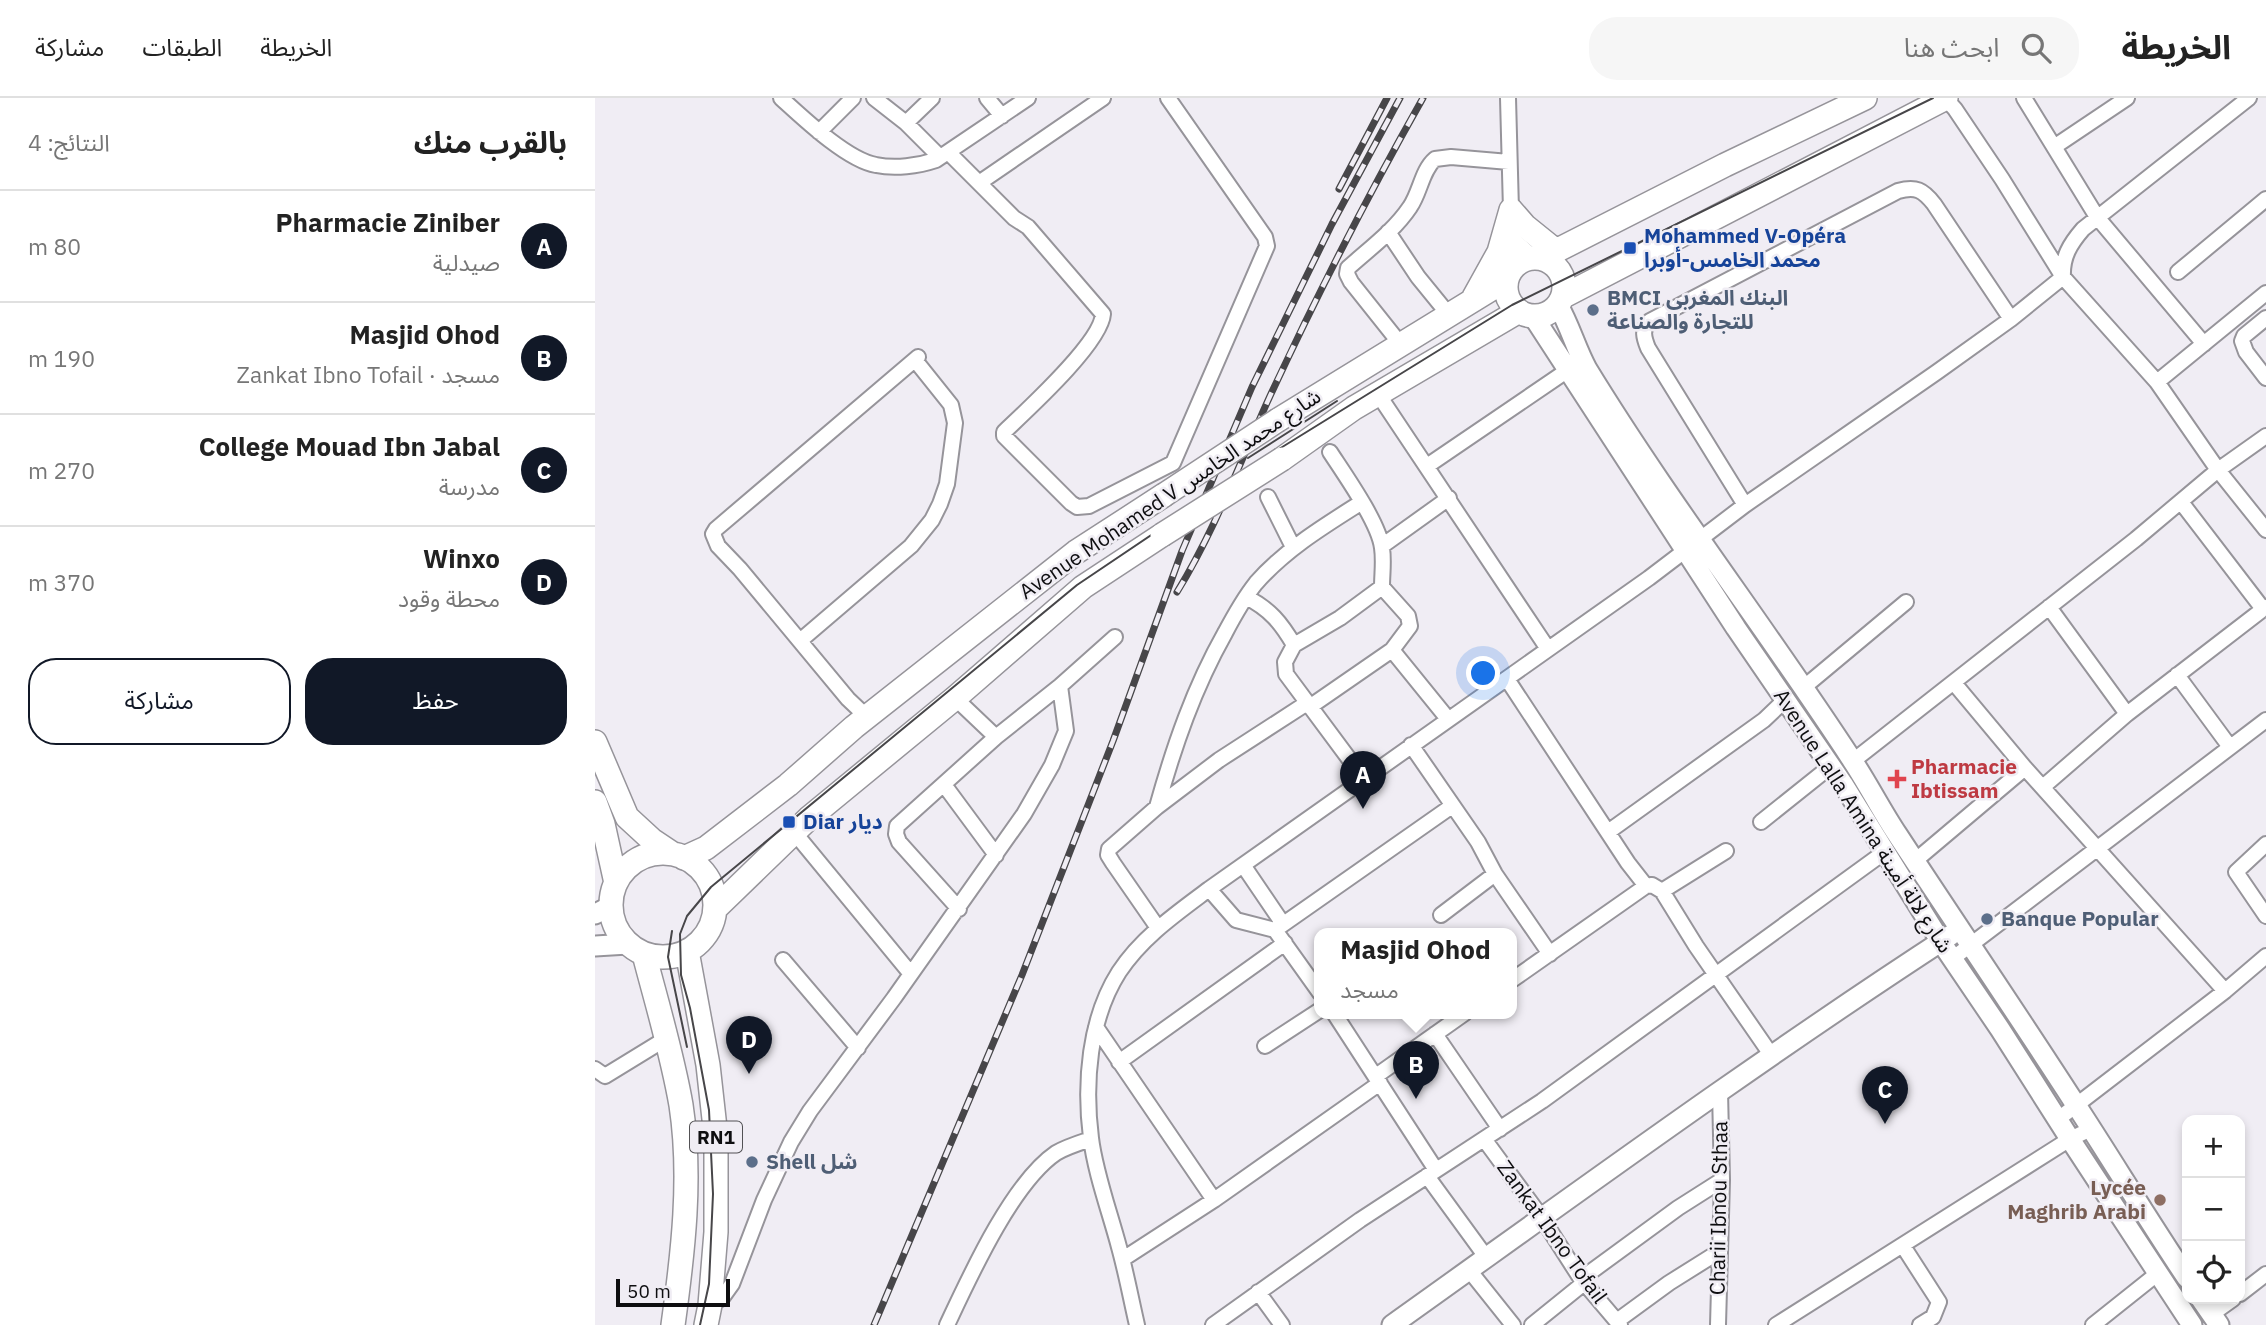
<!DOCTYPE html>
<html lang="ar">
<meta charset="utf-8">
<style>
body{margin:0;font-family:"IBM Plex Sans","Noto Sans Arabic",sans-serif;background:#f6f6f6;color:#222;direction:rtl}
.controls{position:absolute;right:21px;bottom:21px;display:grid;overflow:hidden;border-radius:14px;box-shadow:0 4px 10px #0003}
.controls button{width:63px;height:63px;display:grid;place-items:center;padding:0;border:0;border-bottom:2px solid #e0e0e0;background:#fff;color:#222;font:35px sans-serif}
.scale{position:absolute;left:21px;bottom:18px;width:114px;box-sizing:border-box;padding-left:7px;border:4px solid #0e0e10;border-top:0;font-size:19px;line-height:24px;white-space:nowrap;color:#0e0e10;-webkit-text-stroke:5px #f0edf4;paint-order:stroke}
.you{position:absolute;left:889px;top:576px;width:24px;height:24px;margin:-18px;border:5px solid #fff;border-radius:50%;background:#1a73e8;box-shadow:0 0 0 10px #1a73e833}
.badge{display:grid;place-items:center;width:46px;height:46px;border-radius:50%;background:#111827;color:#fff;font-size:23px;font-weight:700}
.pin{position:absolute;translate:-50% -58px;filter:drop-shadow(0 2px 4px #0008)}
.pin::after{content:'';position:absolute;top:37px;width:24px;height:21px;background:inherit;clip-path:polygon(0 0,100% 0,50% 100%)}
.popup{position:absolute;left:719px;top:830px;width:203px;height:91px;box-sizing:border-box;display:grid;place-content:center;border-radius:14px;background:#fff;filter:drop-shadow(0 2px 5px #0005);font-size:23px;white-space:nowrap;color:#767676}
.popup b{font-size:26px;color:#222}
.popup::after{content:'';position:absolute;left:50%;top:100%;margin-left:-14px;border:14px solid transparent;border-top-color:#fff}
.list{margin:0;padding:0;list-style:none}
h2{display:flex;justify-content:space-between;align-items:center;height:91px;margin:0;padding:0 28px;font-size:30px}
h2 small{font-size:23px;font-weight:400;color:#767676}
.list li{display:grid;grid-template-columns:46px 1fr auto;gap:21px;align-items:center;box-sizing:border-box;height:112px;padding:0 28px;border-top:2px solid #e0e0e0}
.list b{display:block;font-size:26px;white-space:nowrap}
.list p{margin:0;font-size:23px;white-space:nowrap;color:#767676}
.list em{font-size:23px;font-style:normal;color:#767676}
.actions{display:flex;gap:14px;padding:21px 28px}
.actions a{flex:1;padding:16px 0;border:2px solid #111827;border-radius:28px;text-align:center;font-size:24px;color:#111827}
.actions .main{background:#111827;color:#fff}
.icon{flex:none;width:38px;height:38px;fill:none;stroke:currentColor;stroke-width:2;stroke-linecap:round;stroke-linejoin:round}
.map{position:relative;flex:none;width:1671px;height:1227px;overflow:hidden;direction:ltr}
header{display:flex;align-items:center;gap:42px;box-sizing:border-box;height:98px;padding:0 35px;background:#fff;border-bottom:2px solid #e0e0e0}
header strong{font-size:33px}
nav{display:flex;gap:38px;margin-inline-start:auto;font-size:24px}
.search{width:490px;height:63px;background:#f6f6f6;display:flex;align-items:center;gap:18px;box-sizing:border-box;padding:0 24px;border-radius:28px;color:#767676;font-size:26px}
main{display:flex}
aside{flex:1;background:#fff}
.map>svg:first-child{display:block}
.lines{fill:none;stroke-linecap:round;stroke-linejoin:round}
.street-casing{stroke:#96949a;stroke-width:18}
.secondary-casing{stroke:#96949a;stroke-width:23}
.primary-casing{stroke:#96949a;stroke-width:26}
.street{stroke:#fff;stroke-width:14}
.secondary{stroke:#fff;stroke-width:19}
.primary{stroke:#fff;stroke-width:23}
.tram{stroke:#474649;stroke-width:2}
.rail-casing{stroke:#474649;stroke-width:7}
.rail{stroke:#f0edf4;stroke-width:4.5;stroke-dasharray:13;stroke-linecap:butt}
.primary-bridge-casing{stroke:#96949a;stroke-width:26;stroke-linecap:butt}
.primary-bridge{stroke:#fff;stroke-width:23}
.transit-dot{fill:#1a4fb4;stroke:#f0edf4;stroke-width:2.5}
.service-dot{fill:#5c6f8a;stroke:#f0edf4;stroke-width:2.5}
.health-dot{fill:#e0444e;stroke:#f0edf4;stroke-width:2.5}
.education-dot{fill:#8d6e63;stroke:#f0edf4;stroke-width:2.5}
.labels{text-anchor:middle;stroke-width:5;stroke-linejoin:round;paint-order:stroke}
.shield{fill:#f0edf4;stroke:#525154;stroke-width:2}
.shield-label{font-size:19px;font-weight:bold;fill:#0e0e10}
.transit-label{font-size:21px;font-weight:bold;fill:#164399;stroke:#f0edf4;text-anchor:start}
.service-label{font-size:21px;font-weight:bold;fill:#4e5e75;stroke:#f0edf4;text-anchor:start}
.street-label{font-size:21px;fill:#0e0e10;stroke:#f0edf4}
.health-label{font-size:21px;font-weight:bold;fill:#be3a42;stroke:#f0edf4;text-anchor:start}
.education-label{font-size:21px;font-weight:bold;fill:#785e54;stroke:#f0edf4;text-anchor:end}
</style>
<header>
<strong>الخريطة</strong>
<div class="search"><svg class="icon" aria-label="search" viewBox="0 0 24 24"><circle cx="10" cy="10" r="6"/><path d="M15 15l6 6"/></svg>ابحث هنا</div>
<nav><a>الخريطة</a><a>الطبقات</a><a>مشاركة</a></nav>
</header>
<main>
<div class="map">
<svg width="1671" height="1227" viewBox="0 0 1671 1227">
<rect width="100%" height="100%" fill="#f0edf4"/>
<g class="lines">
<!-- street casing -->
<g class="street-casing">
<path id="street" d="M186 0C208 20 252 62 281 67 300 71 323 68 341 62L433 0
M279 0 311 25 345 59
M392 0 407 18
M913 0 916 112 919 142 918 169
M1350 0 1360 11 1407 81 1468 179 1562 284 1623 372 1671 432
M1429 0 1502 119 1609 246
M311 25 337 0
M224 34 258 0
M1459 49 1532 0
M353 54 419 120 433 129 508 216C506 245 432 312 409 334V338L476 405 482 409 494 408 578 365 672 148 670 139 573 0
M384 85 508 0
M793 134 823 179 854 217
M919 142 938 159
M1583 174 1671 101
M1671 220 1649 238 1647 243 1651 254 1671 280
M807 248 756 184 752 176 753 170C774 151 799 133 815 109 825 95 827 72 840 61L856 59 914 64
M1562 284 1671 195
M783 296 953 551
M832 368 973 272
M673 399 698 449
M1586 404 1668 511
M1150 407 1053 250C1049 240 1046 231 1055 223L1303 93C1321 88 1328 92 1339 106L1416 221
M787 448 854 400
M651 499C675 511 686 525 699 547L690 564 691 576 769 681
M1454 509 1532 616
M206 542 316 448 337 422 345 406 352 386 360 325 356 307 320 262
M699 547 745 520 787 489C787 476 789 463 787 450 784 425 750 377 735 354
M797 552 853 621
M1582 577 1635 649
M912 581 1033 765 1051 788 1057 787 1067 793 1101 848 1177 958
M1359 585 1430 670 1630 893
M1208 590 1311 504
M360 600 401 639
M716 608 797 552 815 528 813 518 787 489
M273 620 253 601 145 471 123 448 118 436 121 431 323 259
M816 647 883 744 900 776 955 856
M1258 663 1541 441 1623 372 1671 338
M350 688 401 757
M1449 688 1532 616 1671 509
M562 709C579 648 599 590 630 535 639 518 649 500 661 485 691 451 729 428 767 404
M1166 724 1236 668
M199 734 316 876
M1013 734 1169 622 1190 602
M1671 746 1641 774 1671 818
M1321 762 1430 670
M648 767 688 826
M614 791 641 822 680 832 725 895
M1067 793 1131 753
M364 811 304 744 301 736 302 728 401 639 465 588 520 539
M846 817 900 776
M563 830 518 765 513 757 514 751 562 709 624 662 712 605
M680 832 857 708
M1357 861 1671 622
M188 862 263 950
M917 882 1051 788
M739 915 841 1072
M501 929 619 1102
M840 936 905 1031
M670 948 725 912
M524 964 690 845
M0 971 10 978 72 940
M781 978 870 915
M1462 1022 1630 893 1671 858
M889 1041 947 1120 986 1181 1025 1227
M832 1078 891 1159
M1308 1148 1344 1204 1338 1219 1325 1227
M528 1161 619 1102 785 985
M874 1172 918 1227
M986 1181 1083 1110 1127 1082
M663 1194 687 1227
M1645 1196 1671 1176
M115 1207 127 1200 137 1186 169 1102 196 1044 215 1013 299 900 429 716 457 667 471 633 465 588
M1617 1216 1638 1201
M1022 1223 1074 1185 1125 1153
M352 1227C375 1178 417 1085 461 1055 471 1049 484 1045 496 1041
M542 1227C536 1201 531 1174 524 1149 515 1115 500 1074 496 1040 489 985 494 921 524 874 547 839 582 815 614 791L1054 480 1150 407 1342 274 1416 221 1468 179C1467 159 1475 146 1488 131L1654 0
M618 1227 765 1122 947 1003 1291 753
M937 1227 989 1185
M1123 1227 1127 1082 1125 993
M1181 1227 1475 1041 1496 1031
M1498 1227 1562 1176"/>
</g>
<!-- secondary casing -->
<g class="secondary-casing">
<path id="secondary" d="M963 207C975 228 981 251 992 271 1074 405 1171 530 1257 662 1273 686 1286 712 1302 736 1361 826 1421 914 1479 1004 1517 1062 1553 1122 1592 1180
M938 218 1141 530 1248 686 1346 844 1405 931 1475 1041 1597 1227
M0 816 16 808
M0 848 33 846
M1606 1201 1624 1227
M797 1227C982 1095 1165 961 1356 837"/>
</g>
<!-- primary casing -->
<g class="primary-casing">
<path id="primary" d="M916 112 930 128 961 153
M911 189a29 29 0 1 1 58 0a29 29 0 1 1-58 0Z
M947 160 1130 67 1270 0
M969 198 1351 0
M879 199 904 154 916 112
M683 322 911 182
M687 361 759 310 924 213
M0 644 32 719 57 742 78 756
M0 704 8 726 21 785
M16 807a52 52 0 1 1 104 0a52 52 0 1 1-104 0Z
M89 760 111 750 193 687 259 629 481 454 569 397
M120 811 214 720 360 600 488 489 567 437
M92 853 113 967 121 1039V1134L115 1207 111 1227
M49 856C62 906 77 955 86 1007 97 1079 88 1155 78 1227"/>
</g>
<!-- street -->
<use href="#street" class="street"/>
<!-- secondary -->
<use href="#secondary" class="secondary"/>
<!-- primary -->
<use href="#primary" class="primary"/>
<!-- tram -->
<path class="tram" d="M653 360 742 303
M77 833 73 859 92 949
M105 1227 114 1186 118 1096 114 1012 95 910 86 877 85 836 92 818 116 789 482 487 684 351 917 207 1338 0"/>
<!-- rail casing -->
<g class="rail-casing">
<path id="rail" d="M744 91 792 0
M582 494C620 432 645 364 675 298 722 197 773 97 828 0
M279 1227 427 877 518 643 587 453 657 289 737 126 805 0"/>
</g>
<!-- rail -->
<use href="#rail" class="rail"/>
<!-- primary-bridge casing -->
<g class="primary-bridge-casing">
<path id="primary-bridge" d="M569 397 683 322
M567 437 687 361"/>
</g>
<!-- primary-bridge -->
<use href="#primary-bridge" class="primary-bridge"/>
</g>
<!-- markers -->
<g class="transit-dot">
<rect x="1028" y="143" width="14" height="14" rx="3.5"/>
<rect x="187" y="717" width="14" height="14" rx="3.5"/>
</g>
<g class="service-dot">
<circle cx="998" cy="212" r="7"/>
<circle cx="1392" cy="821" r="7"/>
<circle cx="157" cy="1064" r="7"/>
</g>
<path class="health-dot" d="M1298.5 670.5h7v7h7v7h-7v7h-7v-7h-7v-7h7z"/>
<circle class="education-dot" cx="1565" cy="1102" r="7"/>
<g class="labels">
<!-- shield labels -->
<rect class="shield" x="95" y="1023.5" width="52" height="31" rx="5"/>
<g class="shield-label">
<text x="121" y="1046">RN1</text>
</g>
<!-- transit labels -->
<g class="transit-label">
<text x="1049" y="145">Mohammed V-Opéra<tspan x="1049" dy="24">محمد الخامس-أوبرا</tspan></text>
<text x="208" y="731">Diar ديار</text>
</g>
<!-- service labels -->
<g class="service-label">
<text x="1012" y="207">BMCI البنك المغربي<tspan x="1012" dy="24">للتجارة والصناعة</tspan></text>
<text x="1406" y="828">Banque Popular</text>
<text x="171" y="1071">Shell شل</text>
</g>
<!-- street labels -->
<g class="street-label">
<text transform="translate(575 396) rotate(-34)" y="7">Avenue Mohamed V شارع محمد الخامس</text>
<text transform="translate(1268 723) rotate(57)" y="7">Avenue Lalla Amina شارع لالة أمينة</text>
<text transform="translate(1124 1110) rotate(-89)" y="7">Charii Ibnou Sthaa</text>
<text transform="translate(957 1134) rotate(54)" y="7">Zankat Ibno Tofail</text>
</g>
<!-- health labels -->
<g class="health-label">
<text x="1316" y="676">Pharmacie<tspan x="1316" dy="24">Ibtissam</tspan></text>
</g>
<!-- education labels -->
<g class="education-label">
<text x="1551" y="1097">Lycée<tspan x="1551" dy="24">Maghrib Arabi</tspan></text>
</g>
</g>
</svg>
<div class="controls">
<button>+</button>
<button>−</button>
<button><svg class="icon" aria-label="locate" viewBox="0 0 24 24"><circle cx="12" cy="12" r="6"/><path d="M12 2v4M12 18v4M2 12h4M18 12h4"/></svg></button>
</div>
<div class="scale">50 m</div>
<div class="you"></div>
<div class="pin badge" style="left:768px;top:711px">A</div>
<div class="pin badge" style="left:821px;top:1001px">B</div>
<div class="popup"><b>Masjid Ohod</b>مسجد</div>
<div class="pin badge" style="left:1290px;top:1026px">C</div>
<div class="pin badge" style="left:154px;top:976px">D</div>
</div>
<aside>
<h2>بالقرب منك<small>النتائج: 4</small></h2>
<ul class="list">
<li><span class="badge">A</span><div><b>Pharmacie Ziniber</b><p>صيدلية</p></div><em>80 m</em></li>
<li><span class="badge">B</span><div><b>Masjid Ohod</b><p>مسجد · Zankat Ibno Tofail</p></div><em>190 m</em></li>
<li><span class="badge">C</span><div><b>College Mouad Ibn Jabal</b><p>مدرسة</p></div><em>270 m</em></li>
<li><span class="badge">D</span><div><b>Winxo</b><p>محطة وقود</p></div><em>370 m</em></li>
</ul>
<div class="actions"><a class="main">حفظ</a><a>مشاركة</a></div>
</aside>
</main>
